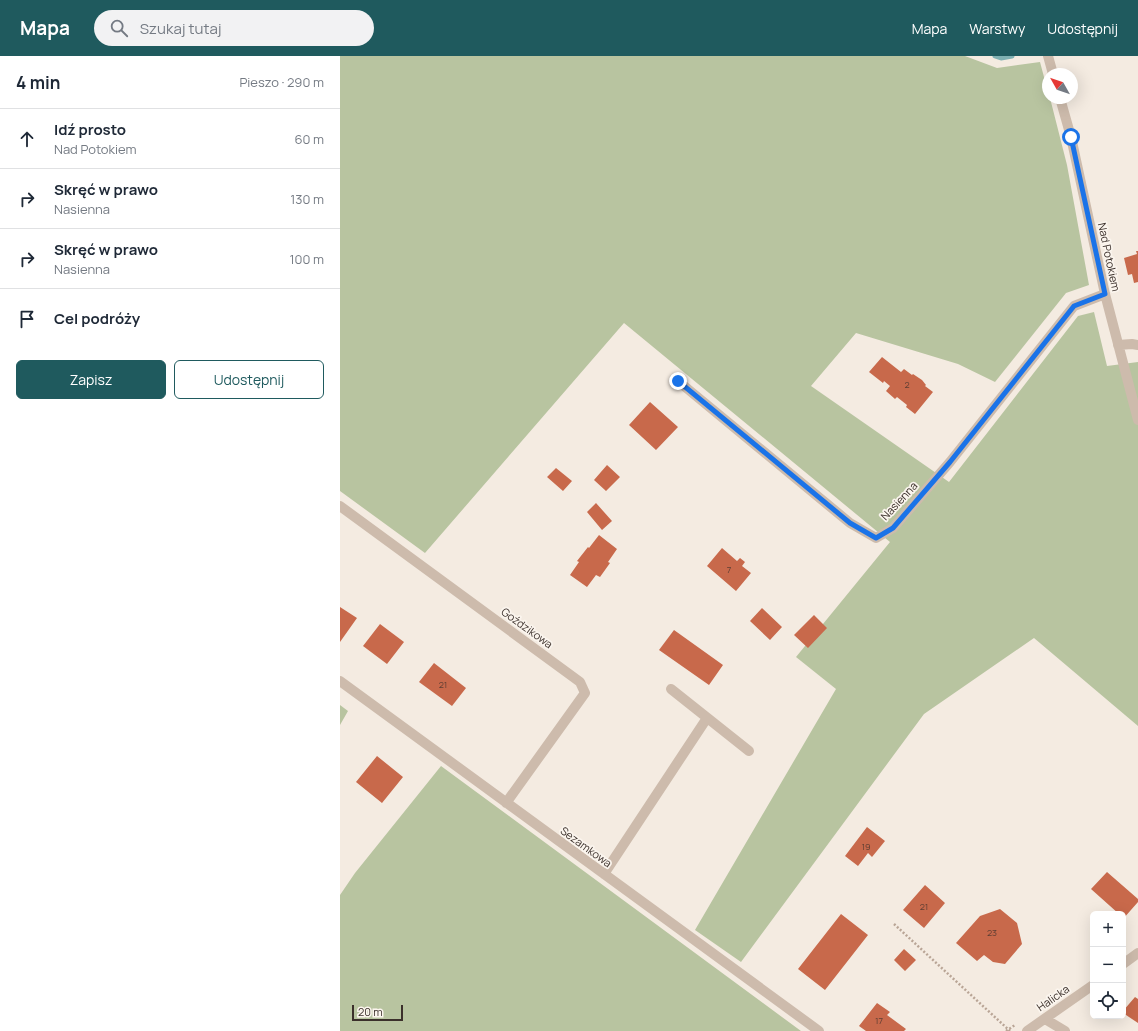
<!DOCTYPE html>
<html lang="pl">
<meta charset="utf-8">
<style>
body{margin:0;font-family:Manrope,sans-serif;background:#f2f2f3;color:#1f2937}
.controls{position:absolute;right:12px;bottom:12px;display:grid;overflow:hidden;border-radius:6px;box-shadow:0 4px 16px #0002}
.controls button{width:36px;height:36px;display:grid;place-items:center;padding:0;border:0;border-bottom:1px solid #e0e1e3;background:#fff;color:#1f2937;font:20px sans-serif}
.compass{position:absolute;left:702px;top:12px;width:36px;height:36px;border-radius:50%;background:#fff;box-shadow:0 4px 16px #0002;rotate:310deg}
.scale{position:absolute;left:12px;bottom:10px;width:51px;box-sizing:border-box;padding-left:4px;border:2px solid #3b302b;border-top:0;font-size:11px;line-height:14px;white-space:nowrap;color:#3b302b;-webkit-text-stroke:3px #fbf5ee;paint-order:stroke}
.stop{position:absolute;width:12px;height:12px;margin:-9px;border:3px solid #1a73e8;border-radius:50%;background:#fff}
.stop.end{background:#1a73e8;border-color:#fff;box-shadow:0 1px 4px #0008}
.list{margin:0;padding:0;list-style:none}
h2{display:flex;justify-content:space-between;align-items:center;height:52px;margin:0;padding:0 16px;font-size:17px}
h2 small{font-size:13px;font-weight:400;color:#747a83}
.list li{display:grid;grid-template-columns:26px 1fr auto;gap:12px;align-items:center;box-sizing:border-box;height:60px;padding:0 16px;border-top:1px solid #e0e1e3}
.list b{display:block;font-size:15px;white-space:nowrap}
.list p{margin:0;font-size:13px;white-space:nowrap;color:#747a83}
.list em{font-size:13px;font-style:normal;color:#747a83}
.actions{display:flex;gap:8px;padding:12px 16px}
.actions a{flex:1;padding:9px 0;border:1px solid #1f5a5e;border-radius:6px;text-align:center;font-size:14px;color:#1f5a5e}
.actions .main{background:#1f5a5e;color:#fff}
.icon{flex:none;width:22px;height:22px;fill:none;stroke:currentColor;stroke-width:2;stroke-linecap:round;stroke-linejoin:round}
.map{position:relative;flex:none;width:798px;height:975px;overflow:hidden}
header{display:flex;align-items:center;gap:24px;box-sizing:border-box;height:56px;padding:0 20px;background:#1f5a5e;color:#fff}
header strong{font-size:19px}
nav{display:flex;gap:22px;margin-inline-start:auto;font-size:14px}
.search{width:280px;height:36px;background:#f2f2f3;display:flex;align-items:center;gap:10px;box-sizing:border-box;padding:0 14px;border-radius:22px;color:#747a83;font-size:15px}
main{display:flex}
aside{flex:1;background:#fff}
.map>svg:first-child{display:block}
.green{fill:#b8c4a0}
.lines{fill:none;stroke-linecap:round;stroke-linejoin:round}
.stream{stroke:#7fb0b2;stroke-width:5}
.building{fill:#c8694b}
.path{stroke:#b9a596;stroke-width:2.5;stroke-dasharray:2 2;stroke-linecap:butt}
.minor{stroke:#cdbbac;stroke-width:10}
.route{stroke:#1a73e8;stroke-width:5}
.labels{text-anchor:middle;stroke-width:3.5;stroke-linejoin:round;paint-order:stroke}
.number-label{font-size:9px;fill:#5e3e33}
.street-label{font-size:11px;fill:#3b302b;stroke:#fbf5ee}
</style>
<header>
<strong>Mapa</strong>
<div class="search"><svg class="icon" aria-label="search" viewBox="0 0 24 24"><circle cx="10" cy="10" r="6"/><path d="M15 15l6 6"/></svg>Szukaj tutaj</div>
<nav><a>Mapa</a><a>Warstwy</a><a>Udostępnij</a></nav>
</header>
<main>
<aside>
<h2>4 min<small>Pieszo · 290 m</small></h2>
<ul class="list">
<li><svg class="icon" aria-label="ahead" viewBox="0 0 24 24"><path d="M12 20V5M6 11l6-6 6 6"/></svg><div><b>Idź prosto</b><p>Nad Potokiem</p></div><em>60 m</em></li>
<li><svg class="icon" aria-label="right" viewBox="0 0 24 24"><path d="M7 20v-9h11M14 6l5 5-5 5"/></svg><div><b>Skręć w prawo</b><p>Nasienna</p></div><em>130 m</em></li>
<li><svg class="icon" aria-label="right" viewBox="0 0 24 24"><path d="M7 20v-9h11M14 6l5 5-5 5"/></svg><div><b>Skręć w prawo</b><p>Nasienna</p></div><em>100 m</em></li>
<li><svg class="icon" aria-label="arrive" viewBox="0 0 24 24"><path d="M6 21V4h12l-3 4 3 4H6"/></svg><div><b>Cel podróży</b></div></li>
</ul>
<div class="actions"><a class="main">Zapisz</a><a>Udostępnij</a></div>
</aside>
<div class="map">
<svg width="798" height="975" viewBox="0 0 798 975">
<rect width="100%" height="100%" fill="#f4ebe1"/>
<!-- green -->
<path class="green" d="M0 0H625L657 12 700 6 708 36V42H710L727 109 749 229 726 237 655 326 618 308 516 277 471 330 609 426 738 260 754 256 767 310 798 306V670L694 582 584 658 401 906 355 874 496 633 456 601 550 486 284 267 85 497 0 435Z
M0 649 8 655 0 669Z
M101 710 461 975H0V839L15 817Z"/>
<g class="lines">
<!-- stream -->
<path class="stream" d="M655 0 661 2 672 0"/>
</g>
<!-- building -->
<path class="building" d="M796 195H798V226L794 227 792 218 788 219 784 202 797 198Z
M542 301 561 316 564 313 572 319 573 318 582 324 586 329 585 330 593 336 575 358 566 351 567 349 557 341 555 343 546 335 550 330 544 325 543 327 529 316Z
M310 346 338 371 316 394 289 369Z
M267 409 280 421 266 435 254 424Z
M216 412 232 425 223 435 207 421Z
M256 447 272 465 262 474 247 456Z
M259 479 277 493 268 506 270 507 260 521 256 519 247 531 230 519 239 506 237 505 248 491 249 492Z
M382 492 397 505 400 502 405 506 402 510 411 517 396 535 367 510Z
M0 551 17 562 0 586Z
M422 552 442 571 430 584 410 565Z
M474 559 487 572 468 592 454 579Z
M40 568 64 586 47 608 23 590Z
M334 574 383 609 369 629 319 594Z
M94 607 126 632 112 650 79 626Z
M37 700 63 721 42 747 16 726Z
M527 771 545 785 532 801 528 797 518 810 505 800Z
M767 816 798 843V846L783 863V858H779L751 833Z
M585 829 605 847 584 872 563 854Z
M660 853 677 867 682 888 665 908 653 906 644 899 637 905 616 887 640 860Z
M501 858 528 879 485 934 458 913Z
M564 893 576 904 565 915 554 904Z
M795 941 798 943V967L783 957V955Z
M537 947 550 956 547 959 566 973 564 975H526L519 970Z"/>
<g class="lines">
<!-- path -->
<path class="path" d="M554 868 670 975
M666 975 675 969"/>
<!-- minor -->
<path class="minor" d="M708 0 713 18
M720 42 731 81 765 238 798 364
M778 289 792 288 798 289
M338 325 510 467 536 482 553 472 610 406 734 250 765 238
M0 450 240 626 245 637 166 747
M0 625 479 975
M331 633 409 695
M264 818 367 662
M783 908 798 897
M705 963 725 975
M687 975 753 929"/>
</g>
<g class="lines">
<!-- route -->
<path class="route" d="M338 325 510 467 536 482 553 472 610 406 734 250 765 238 731 81"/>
</g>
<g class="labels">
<!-- number labels -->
<g class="number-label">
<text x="567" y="332">2</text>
<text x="389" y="517">7</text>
<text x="103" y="632">21</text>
<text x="526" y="794">19</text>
<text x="584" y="854">21</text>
<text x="652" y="880">23</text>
<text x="539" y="968">17</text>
</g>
<!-- street labels -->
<g class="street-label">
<text transform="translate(769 201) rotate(78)" y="4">Nad Potokiem</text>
<text transform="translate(559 445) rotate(-47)" y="4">Nasienna</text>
<text transform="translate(187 572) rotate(36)" y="4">Goździkowa</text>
<text transform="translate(246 791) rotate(36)" y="4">Sezamkowa</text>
<text transform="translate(713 942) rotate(-35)" y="4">Halicka</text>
</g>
</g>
</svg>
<div class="controls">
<button>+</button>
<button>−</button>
<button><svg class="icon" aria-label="locate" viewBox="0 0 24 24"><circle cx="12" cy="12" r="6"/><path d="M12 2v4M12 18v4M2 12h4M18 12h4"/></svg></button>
</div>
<svg class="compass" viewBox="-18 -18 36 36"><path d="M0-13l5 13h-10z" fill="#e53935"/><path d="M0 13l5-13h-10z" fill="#747a83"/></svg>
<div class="scale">20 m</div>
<div class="stop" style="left:731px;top:81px"></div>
<div class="stop end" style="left:338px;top:325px"></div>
</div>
</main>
